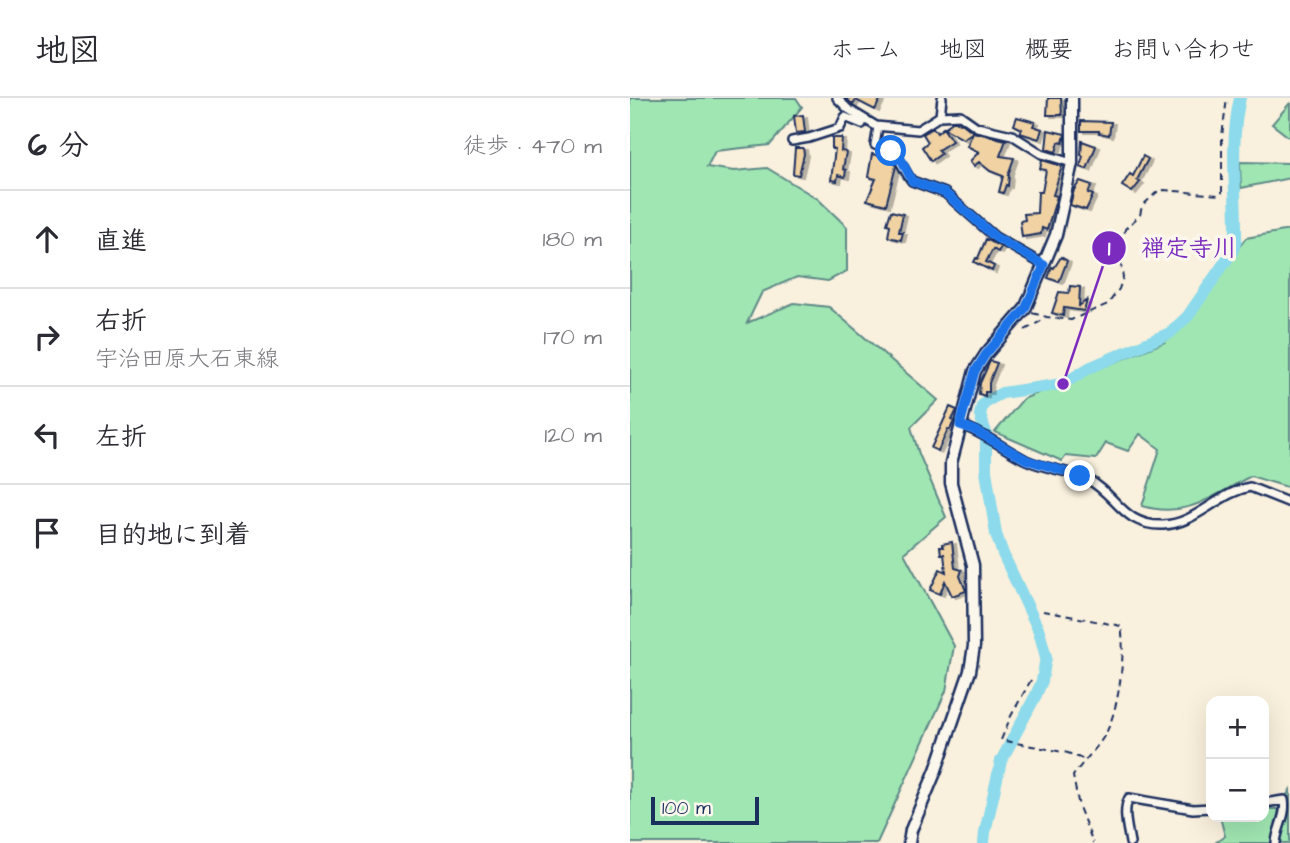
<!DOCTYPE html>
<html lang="ja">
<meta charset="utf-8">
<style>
body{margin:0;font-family:"Architects Daughter","Klee One",sans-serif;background:#f2f2f3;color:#2b2b33}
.controls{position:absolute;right:21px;bottom:21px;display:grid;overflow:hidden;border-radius:14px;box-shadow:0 7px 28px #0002}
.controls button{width:63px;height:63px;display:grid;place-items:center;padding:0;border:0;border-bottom:2px solid #e1e1e2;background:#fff;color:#2b2b33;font:35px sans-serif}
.scale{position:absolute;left:21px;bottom:18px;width:108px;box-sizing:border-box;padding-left:7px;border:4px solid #1b2f5e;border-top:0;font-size:19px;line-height:24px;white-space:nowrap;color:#1b2f5e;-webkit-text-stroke:5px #fbf7ec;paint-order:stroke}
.stop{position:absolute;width:21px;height:21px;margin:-16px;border:5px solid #1a73e8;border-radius:50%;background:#fff}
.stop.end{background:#1a73e8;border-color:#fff;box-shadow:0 2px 7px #0008}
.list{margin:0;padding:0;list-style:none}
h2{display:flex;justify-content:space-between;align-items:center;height:91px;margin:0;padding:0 28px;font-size:30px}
h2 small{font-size:23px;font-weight:400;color:#7c7c81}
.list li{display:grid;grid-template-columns:46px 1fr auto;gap:21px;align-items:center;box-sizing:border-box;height:98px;padding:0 28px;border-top:2px solid #e1e1e2}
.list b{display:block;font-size:26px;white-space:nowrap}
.list p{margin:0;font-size:23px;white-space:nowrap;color:#7c7c81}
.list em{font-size:23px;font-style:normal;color:#7c7c81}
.icon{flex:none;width:38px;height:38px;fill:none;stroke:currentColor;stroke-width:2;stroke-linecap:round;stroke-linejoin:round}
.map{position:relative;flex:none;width:660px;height:745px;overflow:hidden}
header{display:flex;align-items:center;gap:42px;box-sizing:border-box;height:98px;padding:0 35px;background:#fff;border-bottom:2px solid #e1e1e2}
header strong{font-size:33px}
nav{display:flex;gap:38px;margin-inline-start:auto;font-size:24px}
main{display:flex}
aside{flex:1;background:#fff}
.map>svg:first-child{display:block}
.green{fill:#a0e6b2;stroke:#5e8a88;stroke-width:2}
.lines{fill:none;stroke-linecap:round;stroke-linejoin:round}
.river{stroke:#8cdaeb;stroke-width:12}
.building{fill:#f0d2a3;stroke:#1b2f5e;stroke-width:2;filter:url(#shadow)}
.minor-casing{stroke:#1b2f5e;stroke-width:12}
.secondary-casing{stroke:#1b2f5e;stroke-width:15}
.path{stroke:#1b2f5e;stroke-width:2;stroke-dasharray:7 5;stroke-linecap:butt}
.minor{stroke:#fbf7ec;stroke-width:7}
.secondary{stroke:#fbf7ec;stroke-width:10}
.route{stroke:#1a73e8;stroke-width:9}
.leader{fill:none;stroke:#7b2cbf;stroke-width:2.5}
.callout-dot{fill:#7b2cbf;stroke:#fbf7ec;stroke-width:2.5}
.mark-label{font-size:21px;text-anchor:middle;font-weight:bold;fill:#fff}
.callout-label{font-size:24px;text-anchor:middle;font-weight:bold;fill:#7b2cbf;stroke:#fbf7ec;stroke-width:7;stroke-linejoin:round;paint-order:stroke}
</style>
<header>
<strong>地図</strong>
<nav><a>ホーム</a><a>地図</a><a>概要</a><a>お問い合わせ</a></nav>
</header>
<main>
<aside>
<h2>6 分<small>徒歩 · 470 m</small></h2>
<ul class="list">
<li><svg class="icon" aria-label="ahead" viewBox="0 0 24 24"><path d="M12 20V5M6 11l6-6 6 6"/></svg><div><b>直進</b></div><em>180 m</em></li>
<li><svg class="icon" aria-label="right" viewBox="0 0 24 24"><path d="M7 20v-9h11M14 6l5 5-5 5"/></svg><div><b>右折</b><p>宇治田原大石東線</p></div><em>170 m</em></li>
<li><svg class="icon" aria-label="left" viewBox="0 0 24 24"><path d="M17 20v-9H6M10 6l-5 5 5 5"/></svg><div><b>左折</b></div><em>120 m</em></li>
<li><svg class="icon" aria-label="arrive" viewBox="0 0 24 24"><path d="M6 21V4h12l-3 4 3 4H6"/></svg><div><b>目的地に到着</b></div></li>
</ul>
</aside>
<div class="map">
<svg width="660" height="745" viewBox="0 0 660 745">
<defs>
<filter id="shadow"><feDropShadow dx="4" dy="2" stdDeviation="0" flood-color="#0004"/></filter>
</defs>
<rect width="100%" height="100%" fill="#f9f0dd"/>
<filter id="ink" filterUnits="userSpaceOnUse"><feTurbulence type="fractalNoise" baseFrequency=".0143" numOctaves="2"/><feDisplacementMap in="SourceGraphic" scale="14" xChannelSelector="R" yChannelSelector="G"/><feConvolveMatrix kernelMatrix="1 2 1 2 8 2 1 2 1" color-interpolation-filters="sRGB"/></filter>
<g filter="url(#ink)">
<!-- green -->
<path class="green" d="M0 0H166L172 9 140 47 85 53 77 69 104 73 137 70 188 101 217 129V173L198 183 167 179 132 194 117 225 164 205 199 209 308 302 281 329 289 356 316 419 274 455 324 548 316 593 247 745H0Z
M660 5V40L642 26Z
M610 64 660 65V80L611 90Z
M660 132V390L621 378C582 398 557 421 512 408L530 351 510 336 498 353 476 345 466 361 436 358 432 363 365 334 393 301 535 244 616 140Z
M660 692V745H585L595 738 590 719H634V711H648Z"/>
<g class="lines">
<!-- river -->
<path class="river" d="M354 745 355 734 371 663 406 597 412 583 416 559 409 533 373 456 366 436 356 373V335L350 317 352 308 357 303 372 295 433 286 459 270 540 235 558 218 602 154 606 143C607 95 599 48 610 0"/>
</g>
<!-- building -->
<path class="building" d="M216 0H251L245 12 226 2 223 7Z
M418 0H431L432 17H417Z
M173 17 175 34 166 35 164 18Z
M387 19 405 24 403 28 412 31 409 41 390 35 392 31 384 27Z
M324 23 333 26 343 34 333 41 314 30Z
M451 23 481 24 479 37 469 35V33H451Z
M303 30 307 35 313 30 322 43 308 52 311 56 301 63 292 49 298 44 293 36Z
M418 32 435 36 433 45 429 44 426 54 416 51Z
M343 34 376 42 370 58 384 60 378 77H379L378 88 376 87 373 95 369 94 373 78 360 73 349 64 344 68 340 63 349 54 337 48Z
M202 40H212L211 53 216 54 213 71 216 72 215 79 208 77 207 83 201 82 205 51H202Z
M452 43 466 48 457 71 450 69 453 58 451 57Z
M165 50H173L174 56 169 77 163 76Z
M250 55 261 61 266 68 256 107 237 102 246 81 238 79 242 56 250 58Z
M513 58 518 61 507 82 510 84 502 94 492 88 500 76 503 78Z
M412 62 432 68 423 97 427 98 417 132 412 130 411 136 392 139 390 123 395 122 394 116 407 115 408 94H412L416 72 410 71Z
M450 83 462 87 458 95 463 97 456 112 440 107 444 92Z
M261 113 273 116 269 134H273L271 142 258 139 260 127 257 126Z
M356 141 371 149 368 154 363 151 356 164 364 168 362 173 344 164 346 160 349 161 348 160Z
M431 159 437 163 429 184 418 180 422 169 424 170Z
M440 188 450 189 449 208 457 202 454 213 434 210 433 218 422 215 429 194 439 195Z
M360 263 367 265 359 285V294H355V298L349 296 350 285Z
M320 309 327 312 322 322 324 323 320 332 318 331 308 353 301 350Z
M322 444 325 470 332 472 330 478 336 493 322 498 315 483 310 496 300 492 310 471 316 474 314 456H311L310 449H313L312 446Z"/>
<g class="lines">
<!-- minor casing -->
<g class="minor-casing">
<path id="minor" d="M207 0 218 11 246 28 288 32 310 18 330 17 347 29 382 37 412 56 442 65
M310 18 312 0
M248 29 245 47C272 54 268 65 282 83L315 95 365 139 414 167
M162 43 179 40 210 30 215 19 232 26
M330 327C353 334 374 351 396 362 415 371 438 372 457 381 487 396 492 428 533 427 566 426 588 395 620 389L660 405
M634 705 654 702C657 717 647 730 646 745
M500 745C498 731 492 713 499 700L563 711 581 710"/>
</g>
<!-- secondary casing -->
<g class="secondary-casing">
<path id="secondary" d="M279 745 281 732 306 672 340 573 344 548 343 467 321 385V365L345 273 356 256 395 211 426 137 442 65V0"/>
</g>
<!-- path -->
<path class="path" d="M402 215 417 219 441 222 478 206 489 191 493 179 491 167 495 131 510 117 512 108 527 94 534 92 589 97 592 95V38L597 0
M395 232 416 220
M413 513 491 528C496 555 489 610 476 635 467 651 453 663 443 678L449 709 463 745
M401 582 381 618 371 642 438 655 455 662"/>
<!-- minor -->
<use href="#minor" class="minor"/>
<!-- secondary -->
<use href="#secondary" class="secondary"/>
</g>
</g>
<g class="lines" filter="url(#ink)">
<!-- route -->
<path class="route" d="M261 53 271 61 282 83 315 95 365 139 414 167 395 211 356 256 345 273 330 327 342 331 397 362 450 378"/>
</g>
<!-- callouts -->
<path class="leader" d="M433 286L479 150"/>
<g class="callout-dot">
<circle cx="433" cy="286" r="7"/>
<circle cx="479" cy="150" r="18"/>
</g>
<g class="mark-label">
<text x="479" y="157">1</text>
</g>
<g class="callout-label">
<text x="559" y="158">禅定寺川</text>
</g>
</svg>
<div class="controls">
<button>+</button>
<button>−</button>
</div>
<div class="scale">100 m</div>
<div class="stop" style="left:261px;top:53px"></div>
<div class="stop end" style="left:450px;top:378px"></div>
</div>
</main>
